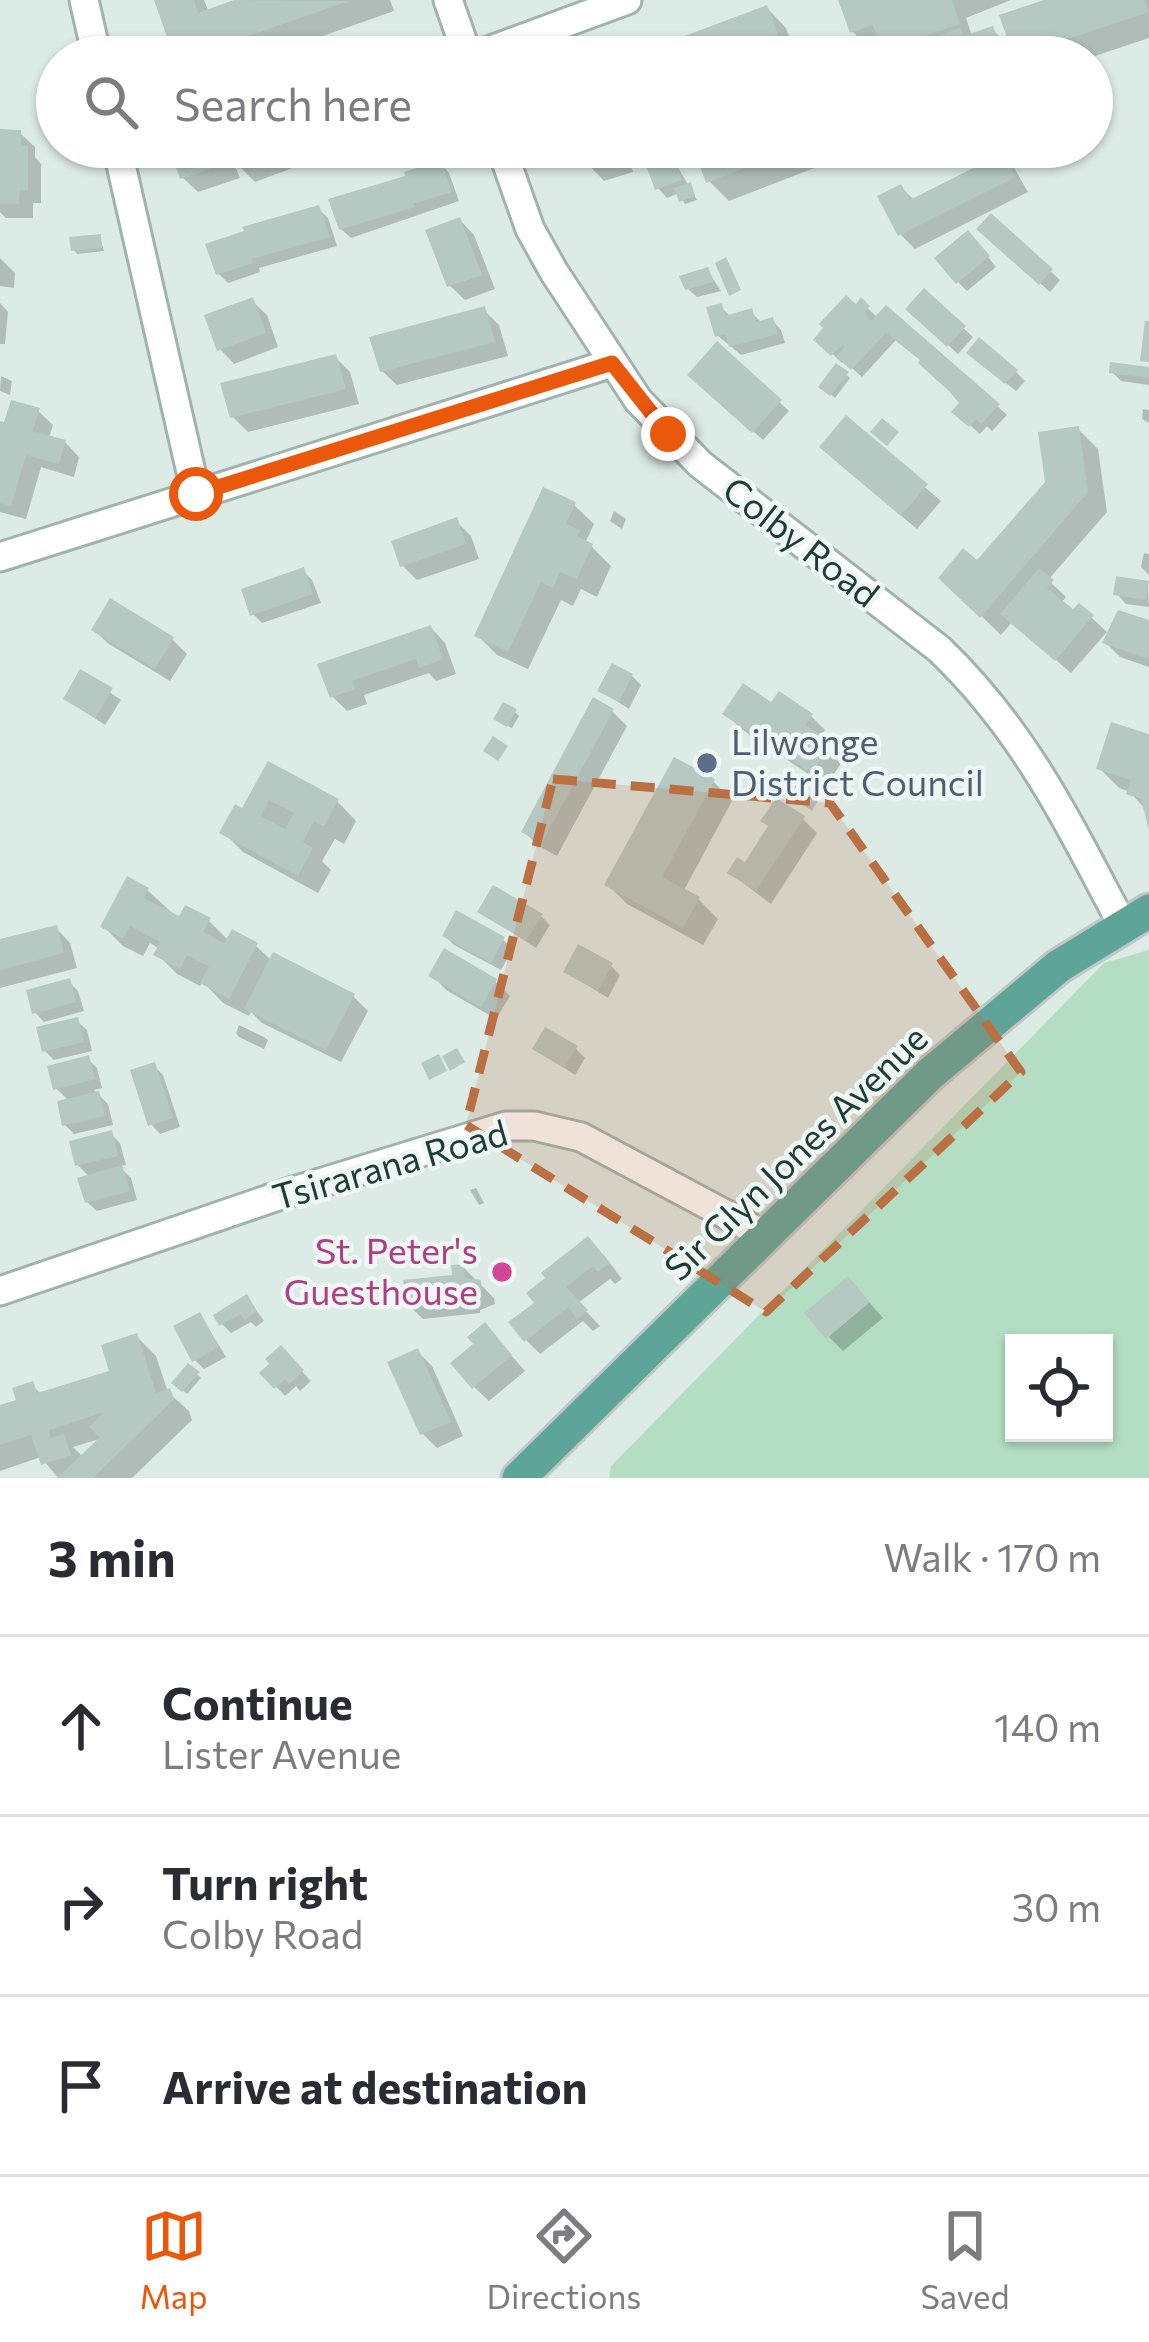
<!DOCTYPE html>
<meta charset="utf-8">
<style>
body{margin:0;font-family:Commissioner,sans-serif;background:#f2f2f3;color:#2b2b33}
.controls{position:absolute;right:36px;bottom:36px;display:grid;overflow:hidden;border-radius:0px;box-shadow:0 3px 9px #0004}
.controls button{width:108px;height:108px;display:grid;place-items:center;padding:0;border:0;border-bottom:3px solid #e1e1e2;background:#fff;color:#2b2b33;font:60px sans-serif}
.stop{position:absolute;width:36px;height:36px;margin:-27px;border:9px solid #ea580c;border-radius:50%;background:#fff}
.stop.end{background:#ea580c;border-color:#fff;box-shadow:0 3px 12px #0008}
.list{margin:0;padding:0;list-style:none}
h2{display:flex;justify-content:space-between;align-items:center;height:156px;margin:0;padding:0 48px;font-size:51px}
h2 small{font-size:39px;font-weight:400;color:#7c7c81}
.list li{display:grid;grid-template-columns:78px 1fr auto;gap:36px;align-items:center;box-sizing:border-box;height:180px;padding:0 48px;border-top:3px solid #e1e1e2}
.list b{display:block;font-size:45px;white-space:nowrap}
.list p{margin:0;font-size:39px;white-space:nowrap;color:#7c7c81}
.list em{font-size:39px;font-style:normal;color:#7c7c81}
.icon{flex:none;width:66px;height:66px;fill:none;stroke:currentColor;stroke-width:2;stroke-linecap:round;stroke-linejoin:round}
.map{position:relative;flex:none;width:1149px;height:1478px;overflow:hidden}
.search{position:absolute;background:#fff;box-shadow:0 3px 9px #0004;left:36px;right:36px;top:36px;height:132px;display:flex;align-items:center;gap:30px;box-sizing:border-box;padding:0 42px;border-radius:66px;color:#7c7c81;font-size:45px}
.sheet{height:696px;background:#fff}
nav{display:flex;justify-content:space-around;align-items:center;box-sizing:border-box;height:168px;border-top:3px solid #e1e1e2;background:#fff;font-size:33px;color:#7c7c81}
nav a{display:grid;justify-items:center;gap:6px}
nav .on{color:#ea580c}
.map>svg:first-child{display:block}
.green{fill:#b4dec4;fill-rule:evenodd}
.shadow{fill:#0003;fill-rule:evenodd}
.building{fill:#b6c8c2;fill-rule:evenodd}
.lines{fill:none;stroke-linecap:round;stroke-linejoin:round}
.minor-casing{stroke:#a0b3ae;stroke-width:33}
.major-casing{stroke:#c0c8c7;stroke-width:39}
.minor{stroke:#fff;stroke-width:27}
.major{stroke:#5ea499;stroke-width:33}
.route{stroke:#ea580c;stroke-width:15}
.marked{fill:#ba7043;fill-opacity:0.2;stroke:#ba7043;stroke-width:9;stroke-dasharray:24 15;stroke-linejoin:round}
.service-dot{fill:#5c6f8a;stroke:#eef7f3;stroke-width:4.5}
.hotel-dot{fill:#d1479c;stroke:#eef7f3;stroke-width:4.5}
.labels{text-anchor:middle;stroke-width:9;stroke-linejoin:round;paint-order:stroke}
.street-label{font-size:36px;fill:#1e3b36;stroke:#eef7f3}
.service-label{font-size:36px;fill:#4e5e75;stroke:#eef7f3;text-anchor:start}
.hotel-label{font-size:36px;fill:#b23c85;stroke:#eef7f3;text-anchor:end}
</style>
<div class="map">
<svg width="1149" height="1478" viewBox="0 0 1149 1478">
<rect width="100%" height="100%" fill="#ddebe6"/>
<!-- green -->
<path class="green" d="M1149 950V1478H609L611 1466 1104 963ZM1014 1343H1104V1433H1014Z"/>
<!-- shadow -->
<path class="shadow" d="M157 0H204L209 12 243 0H390L394 11 263 57H178Z
M841 0H1011L966 18 972 36 992 29 1015 53 1054 0H1149V38L1092 57H1018L1013 52 1014 57H886L891 55 881 41 867 46 852 31Z
M767 8 786 28 797 57H662Z
M0 132 20 133 35 147V157L41 164V203H33V218H6L0 212Z
M172 147H227L240 178 198 192 183 178Z
M233 147H288L295 167 255 182 237 164Z
M580 147H631L625 149 633 172 604 181 585 161Z
M642 147H688L690 153 673 159 697 200 685 204 679 193 667 198 658 188V164Z
M696 147H830L835 160 729 201 709 181Z
M981 147H1002L1028 192 915 249 901 235V187L915 201 977 170Z
M440 163 449 173 459 201 351 238 341 229 409 178Z
M318 208 328 218 337 246 259 268 260 272 228 283 218 273Z
M991 217 1060 280 1050 292 980 229Z
M460 220 474 235 495 289 465 300 450 286Z
M100 237 104 251 77 254 74 250Z
M977 243 996 267 967 291 958 282Z
M0 258 15 273 14 288 0 286Z
M707 270 721 291 697 297 687 288Z
M924 292 973 337 958 354 909 309Z
M252 301 267 315 278 347 234 364 220 349Z
M861 302 878 318 935 349 1007 415 992 431 987 426 980 434 955 411 963 403 918 355 916 357 896 340 862 377 844 361 842 363 817 339Z
M0 303 8 312 5 344H0Z
M721 307 731 317 751 312 760 321 772 320 781 330 785 343 741 355 717 335Z
M484 310 499 325 508 356 397 385 382 371Z
M717 345 789 411 763 440 700 384Z
M335 357 350 372 359 404 248 432 233 417Z
M979 362 1016 372 1025 381 1016 391Z
M836 367 850 378 835 398 822 387Z
M1149 370V385L1121 381 1112 372Z
M1 376 12 381 10 395 0 391Z
M1143 409 1149 410V423L1142 419Z
M38 411 53 425 49 438 65 442 79 457 74 477 41 467 26 519 0 512V424Z
M846 420 941 501 917 529 837 462Z
M1078 429 1098 449 1107 512 1048 580 1066 597 1061 603 1074 614 1080 607 1107 632 1071 673 1012 622 1001 635 942 578 978 565 1048 482Z
M574 505 594 524 586 541 611 566 597 597 581 589 573 606 561 600 528 669 497 655 477 635Z
M614 511 626 519 622 529 610 521Z
M456 521 471 536 479 559 417 580 403 566Z
M1144 553 1149 554V575L1141 567Z
M303 571 312 580 321 603 262 623 253 614Z
M1148 584 1149 607 1126 604 1117 594Z
M1149 624V667L1120 657 1105 642Z
M431 628 445 643 456 674 436 681 429 673 364 695 367 704 347 711 332 696 321 666Z
M94 630 172 639 187 654 170 681 109 644Z
M81 673 121 700 105 725 66 699Z
M632 676 641 685 629 709 601 691Z
M772 707 811 716 825 730 820 738 844 759 826 786 740 728 726 713Z
M612 711 627 726 557 856 539 846 524 832Z
M515 712 519 716 512 728 501 723Z
M1149 737V825L1146 810 1130 792 1119 788 1099 768Z
M269 765 337 801 356 821 344 844 335 839 322 861 331 870 318 893 243 852 223 832 244 812Z
M713 781 732 801 683 892 698 899 718 919 703 945 627 904 608 885Z
M803 819 817 833 771 904 730 873 745 867Z
M147 890 180 920 209 921 229 941 256 946 272 961 353 996 368 1011 341 1062 262 1023 251 1012 249 1016 223 1003 203 982 200 986 177 974 157 954 160 949 150 943 143 956 123 946 103 926Z
M481 912 541 916 550 925 536 948Z
M56 928 70 943 77 968 0 988V943Z
M445 936 503 940 513 949 501 970 454 945Z
M611 966 620 975 608 998 566 972Z
M432 975 495 981 510 996 496 1019 446 990Z
M69 982 78 991 84 1011 44 1022 35 1012Z
M77 1021 87 1030 92 1051 54 1060 44 1050Z
M239 1025 264 1037 268 1040 264 1049 239 1037 236 1033Z
M536 1049H576L585 1058 575 1075Z
M88 1059 97 1068 102 1088 94 1090 108 1104 113 1125 74 1134 65 1125 69 1101 56 1088Z
M154 1066 163 1075 180 1127 160 1134 151 1124Z
M111 1134 120 1143 126 1165 119 1166 131 1178 137 1200 97 1211 87 1202 90 1178 78 1165Z
M476 1188 484 1203 479 1205 470 1190Z
M603 1254 622 1279 615 1284 610 1279 578 1303 600 1326 593 1331 583 1321 540 1354 526 1340 538 1303Z
M463 1267 494 1298 495 1304 480 1310V1313L423 1319 402 1299 455 1278Z
M862 1294 883 1318 843 1351 829 1337Z
M247 1298 264 1321 256 1327 251 1322 231 1333 222 1324Z
M200 1315 226 1357 204 1369 195 1360Z
M136 1336 156 1356 168 1392 189 1411 192 1420 132 1478H58L41 1457 0 1471V1408L20 1402 32 1385 42 1395 112 1372ZM103 1438 83 1457 73 1447Z
M499 1341 525 1371 489 1401 474 1387Z
M281 1349 311 1381 300 1391 296 1386 285 1396 263 1373Z
M418 1352 432 1366 463 1436 437 1448 422 1433Z
M189 1367 201 1378 187 1394 175 1383Z"/>
<!-- building -->
<path class="building" d="M154 0H194L198 13 234 0 349 1 189 57H174Z
M838 0H952L960 24 882 50 873 25 850 33Z
M1044 0H1145L1149 12 1014 57 999 15Z
M767 5 787 57H658L655 47Z
M993 26 1003 57H879L960 28 963 36Z
M341 41 346 57H294V56Z
M0 129 21 130V146H28V190H20L19 204H0Z
M169 147H221L227 163 180 179Z
M230 147H281L283 153 238 169Z
M576 147H614L615 152 582 163Z
M693 147H800L706 183Z
M974 147H1001L1016 177 898 236 877 196 901 184 910 200 973 168 964 152Z
M673 155 682 180 655 190 646 165Z
M441 160 452 192 413 204 415 207 339 230 328 199 405 176 404 172Z
M691 182 695 196 679 202 674 188Z
M319 205 330 237 251 259 253 263 216 275 205 244 244 231 242 227Z
M991 213 1053 269 1039 285 976 229Z
M460 217 482 275 447 287 425 230Z
M968 230 990 256 956 284 934 258Z
M101 234 102 248 71 251 69 237Z
M726 257 741 290 729 296 715 263Z
M708 267 714 282 685 290 679 276Z
M924 288 966 326 947 347 905 309Z
M846 295 856 304 861 297 870 306 865 312 871 321 886 305 1000 404 981 424 976 419 969 427 951 412 959 403 950 392 918 363 920 360 886 333 851 370 836 356 845 347 842 345 831 356 813 340 823 328 819 324Z
M253 297 266 333 217 351 204 315Z
M722 303 725 316 752 308 756 322 773 317 778 334 729 347 725 334 715 337 706 307Z
M485 306 495 342 380 372 369 337Z
M1145 321H1149V362L1140 361Z
M979 337 1018 370 1005 384 966 353Z
M717 341 782 400 752 433 687 375Z
M336 354 346 389 230 418 220 383Z
M1110 362 1149 367V378L1109 373Z
M836 363 849 372 830 396 818 387Z
M11 400 40 408 33 431 66 440 59 464 26 455 11 506 0 503V421L4 422Z
M846 415 928 484 901 516 819 447Z
M882 418 899 432 887 446 870 432Z
M1079 426 1088 492 980 618 938 578 963 548 977 560 1045 482 1038 432Z
M543 487 576 502 566 524 580 530 577 536 593 544 577 579 560 572 553 588 541 582 508 652 474 636Z
M457 517 466 544 400 567 391 541Z
M304 567 313 594 250 616 241 589Z
M1039 568 1054 580 1047 588 1073 609 1079 603 1094 615 1055 661 1000 614Z
M1116 576 1149 581 1146 600 1113 595Z
M110 598 174 637 155 669 91 630Z
M1118 610 1149 620V659L1102 643Z
M431 625 443 659 419 668 416 659 352 681 355 689 330 698 317 664Z
M612 663 633 674 619 702 597 691Z
M80 669 113 688 95 718 63 699Z
M743 683 771 702 779 691 813 714 805 725 832 742 811 773 722 714Z
M593 697 614 709 542 843 521 832Z
M503 702 517 709 507 727 493 719Z
M1111 722 1149 734V830L1141 799 1126 794 1131 780 1096 769Z
M493 736 508 746 498 761 483 751Z
M674 757 715 779 662 877 700 897 683 928 604 885Z
M268 761 339 799 324 826 314 821 303 842 313 848 298 876 219 833 235 804 242 808ZM269 800 294 813 285 829 261 816Z
M786 779 818 801 812 811 780 789Z
M776 798 805 816 756 891 727 873 737 857 745 862 768 826 760 821Z
M127 876 149 888 144 898 179 916 185 905 211 918 203 932 224 943 232 929 258 943 229 999 200 983 209 967 187 955 180 969 153 955 160 942 130 926 123 939 100 927Z
M493 885 543 914 526 941 477 912Z
M456 910 505 937 491 963 442 936Z
M57 925 64 953 0 970V939Z
M578 944 613 963 598 991 563 972Z
M444 948 497 979 481 1007 428 976Z
M273 952 355 994 326 1050 244 1009Z
M70 978 76 1002 32 1014 26 990Z
M78 1017 84 1042 42 1052 36 1027Z
M545 1027 578 1046 564 1068 532 1049Z
M457 1048 465 1062 450 1071 442 1056Z
M439 1054 447 1071 429 1080 421 1063Z
M89 1055 95 1079 53 1090 47 1066Z
M155 1062 173 1118 148 1126 130 1070Z
M99 1091 105 1116 62 1126 57 1101Z
M112 1130 118 1156 75 1166 69 1141Z
M122 1165 130 1191 85 1203 77 1178Z
M588 1236 610 1263 598 1272 593 1266 566 1287 588 1310 577 1319 568 1307 524 1342 508 1322 534 1303 526 1293 545 1278 541 1273Z
M464 1264 465 1278 481 1280 482 1290 477 1294 467 1295V1300L406 1306 405 1300H399L397 1286H404L403 1280 452 1275 451 1265Z
M848 1276 870 1302 826 1339 804 1313Z
M247 1294 257 1311 244 1320 241 1314 219 1326 213 1315Z
M200 1312 219 1347 192 1362 173 1326Z
M485 1322 512 1355 472 1389 450 1363 473 1344 467 1337Z
M137 1333 156 1393 170 1388 174 1399 93 1478H57L100 1437 89 1427 104 1412 49 1430 51 1438 64 1434 71 1455 41 1465 31 1435 0 1445V1405L16 1400 12 1388 33 1381 37 1393 109 1371 101 1345Z
M281 1345 304 1370 289 1384 285 1379 274 1389 259 1373 269 1364 265 1359Z
M418 1348 451 1422 420 1435 387 1362Z
M188 1363 200 1372 182 1392 171 1383Z"/>
<g class="lines">
<!-- minor casing -->
<g class="minor-casing">
<path id="minor" d="M84 0 97 57
M448 0 468 57
M472 57 627 0
M117 147 196 494
M501 147 530 229 554 272 638 400 700 464 939 649C1024 730 1068 822 1122 924
M0 557 612 363
M0 1291 284 1194 506 1126H534L581 1137 768 1237"/>
</g>
<!-- major casing -->
<g class="major-casing">
<path id="major" d="M519 1478 930 1074 1059 966 1149 911"/>
</g>
<!-- minor -->
<use href="#minor" class="minor"/>
<!-- major -->
<use href="#major" class="major"/>
</g>
<g class="lines">
<!-- route -->
<path class="route" d="M196 494 612 363 668 434"/>
</g>
<!-- marked area -->
<path class="marked" d="M553 779 830 803 1021 1072 766 1312 466 1125Z"/>
<!-- markers -->
<circle class="service-dot" cx="707" cy="763" r="12"/>
<circle class="hotel-dot" cx="502" cy="1272" r="12"/>
<g class="labels">
<!-- street labels -->
<g class="street-label">
<text transform="translate(801 542) rotate(38)" y="13">Colby Road</text>
<text transform="translate(796 1153) rotate(-44)" y="13">Sir Glyn Jones Avenue</text>
<text transform="translate(390 1165) rotate(-16)" y="13">Tsirarana Road</text>
</g>
<!-- service labels -->
<g class="service-label">
<text x="731" y="755">Lilwonge<tspan x="731" dy="41">District Council</tspan></text>
</g>
<!-- hotel labels -->
<g class="hotel-label">
<text x="478" y="1264">St. Peter's<tspan x="478" dy="41">Guesthouse</tspan></text>
</g>
</g>
</svg>
<div class="controls">
<button><svg class="icon" aria-label="locate" viewBox="0 0 24 24"><circle cx="12" cy="12" r="6"/><path d="M12 2v4M12 18v4M2 12h4M18 12h4"/></svg></button>
</div>
<div class="stop" style="left:196px;top:494px"></div>
<div class="stop end" style="left:668px;top:434px"></div>
<div class="search"><svg class="icon" aria-label="search" viewBox="0 0 24 24"><circle cx="10" cy="10" r="6"/><path d="M15 15l6 6"/></svg>Search here</div>
</div>
<section class="sheet">
<h2>3 min<small>Walk · 170 m</small></h2>
<ul class="list">
<li><svg class="icon" aria-label="ahead" viewBox="0 0 24 24"><path d="M12 20V5M6 11l6-6 6 6"/></svg><div><b>Continue</b><p>Lister Avenue</p></div><em>140 m</em></li>
<li><svg class="icon" aria-label="right" viewBox="0 0 24 24"><path d="M7 20v-9h11M14 6l5 5-5 5"/></svg><div><b>Turn right</b><p>Colby Road</p></div><em>30 m</em></li>
<li><svg class="icon" aria-label="arrive" viewBox="0 0 24 24"><path d="M6 21V4h12l-3 4 3 4H6"/></svg><div><b>Arrive at destination</b></div></li>
</ul>
</section>
<nav>
<a class="on"><svg class="icon" aria-label="map" viewBox="0 0 24 24"><path d="M3 6l6-2 6 2 6-2v14l-6 2-6-2-6 2zM9 4v14M15 6v14"/></svg>Map</a>
<a><svg class="icon" aria-label="directions" viewBox="0 0 24 24"><path d="M12 3l9 9-9 9-9-9zM9 14v-3h6M13 9l2 2-2 2"/></svg>Directions</a>
<a><svg class="icon" aria-label="saved" viewBox="0 0 24 24"><path d="M7 4h10v16l-5-4-5 4z"/></svg>Saved</a>
</nav>
